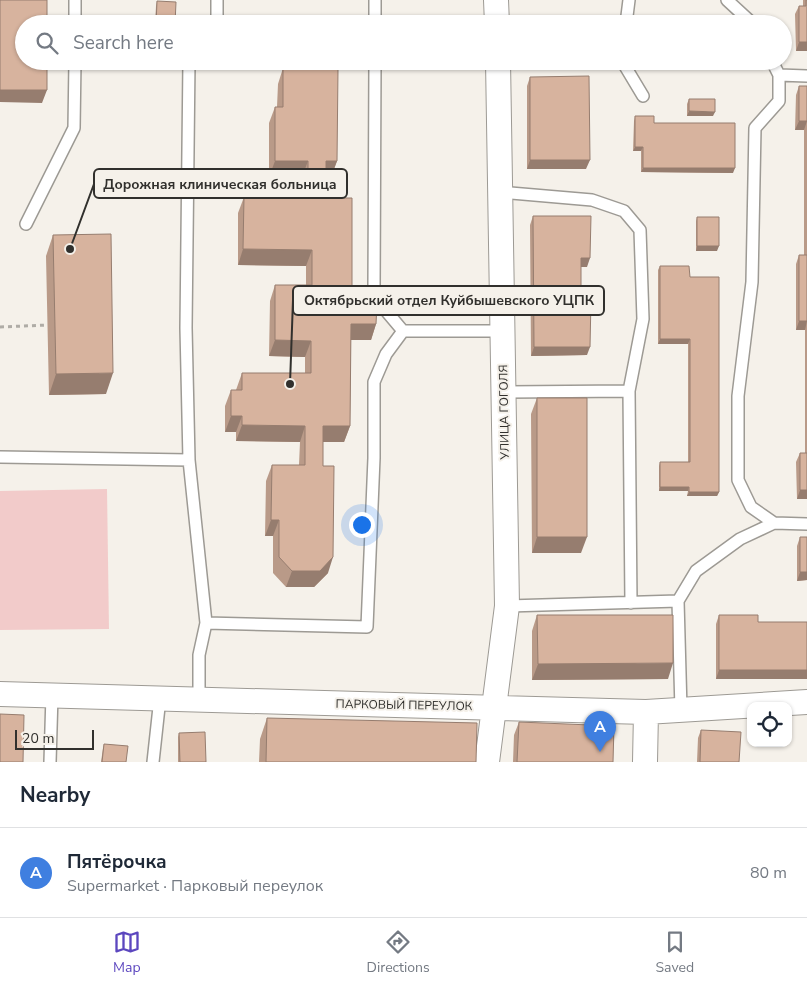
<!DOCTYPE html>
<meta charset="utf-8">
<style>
body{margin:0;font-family:"Nunito Sans",sans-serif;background:#f2f2f3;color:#1f2937}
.controls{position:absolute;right:15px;bottom:15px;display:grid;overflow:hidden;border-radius:10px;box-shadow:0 1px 4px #0004}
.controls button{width:45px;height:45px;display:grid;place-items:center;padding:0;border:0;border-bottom:1px solid #e0e1e3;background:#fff;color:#1f2937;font:25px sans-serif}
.scale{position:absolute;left:15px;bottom:12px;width:79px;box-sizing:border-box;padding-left:5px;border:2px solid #31302d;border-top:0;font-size:14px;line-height:18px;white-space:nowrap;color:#31302d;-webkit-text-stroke:4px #f5f1ea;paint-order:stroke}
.you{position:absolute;left:361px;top:524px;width:18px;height:18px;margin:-12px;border:4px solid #fff;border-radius:50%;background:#1a73e8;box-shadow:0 0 0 8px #1a73e833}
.badge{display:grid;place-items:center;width:32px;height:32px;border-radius:50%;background:#5c47bf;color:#fff;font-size:16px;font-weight:700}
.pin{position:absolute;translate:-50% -41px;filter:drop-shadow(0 1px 2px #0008)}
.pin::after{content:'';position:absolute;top:26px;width:18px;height:15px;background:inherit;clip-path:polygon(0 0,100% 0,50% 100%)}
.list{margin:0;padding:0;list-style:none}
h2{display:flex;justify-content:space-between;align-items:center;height:65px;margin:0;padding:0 20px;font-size:21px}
h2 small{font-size:16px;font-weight:400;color:#747a83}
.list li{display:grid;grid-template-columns:32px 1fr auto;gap:15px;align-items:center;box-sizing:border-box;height:90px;padding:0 20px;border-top:1px solid #e0e1e3}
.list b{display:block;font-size:19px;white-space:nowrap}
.list p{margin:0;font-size:16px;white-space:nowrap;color:#747a83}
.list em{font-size:16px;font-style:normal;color:#747a83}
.icon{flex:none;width:28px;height:28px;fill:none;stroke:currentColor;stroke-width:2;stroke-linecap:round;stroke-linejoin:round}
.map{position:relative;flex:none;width:807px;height:762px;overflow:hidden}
.search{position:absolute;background:#fff;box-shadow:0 1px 4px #0004;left:15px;right:15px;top:15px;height:55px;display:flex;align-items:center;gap:12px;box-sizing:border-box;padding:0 18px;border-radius:28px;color:#747a83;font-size:19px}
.sheet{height:155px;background:#fff}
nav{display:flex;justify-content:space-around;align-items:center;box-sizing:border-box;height:70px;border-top:1px solid #e0e1e3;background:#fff;font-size:14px;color:#747a83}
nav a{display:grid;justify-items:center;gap:2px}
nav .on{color:#5c47bf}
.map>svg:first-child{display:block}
.green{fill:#f2cbca}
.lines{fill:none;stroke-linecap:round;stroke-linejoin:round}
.lane-casing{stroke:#9d9a94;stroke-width:14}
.street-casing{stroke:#9d9a94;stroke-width:26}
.path{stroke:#afaca6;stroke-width:3;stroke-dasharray:4 4;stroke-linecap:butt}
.lane{stroke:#fff;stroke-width:11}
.street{stroke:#fff;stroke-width:24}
.wall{fill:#b99a88}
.shaded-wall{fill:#967d6f}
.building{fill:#d7b39e;stroke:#967d6f}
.labels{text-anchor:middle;stroke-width:4;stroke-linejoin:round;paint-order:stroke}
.street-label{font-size:12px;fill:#31302d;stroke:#f5f1ea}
.leader{fill:none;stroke:#31302d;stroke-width:2}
.callout-dot{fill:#31302d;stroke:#f5f1ea;stroke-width:2}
.callout{fill:#f5f1ea;stroke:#31302d;stroke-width:2}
.callout-label{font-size:14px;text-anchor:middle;font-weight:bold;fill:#31302d}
</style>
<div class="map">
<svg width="807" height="762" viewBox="0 0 807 762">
<rect width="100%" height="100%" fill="#f5f1ea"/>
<!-- green -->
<path class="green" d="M107 489 109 629 0 630V491Z"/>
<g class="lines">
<!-- lane casing -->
<g class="lane-casing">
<path id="lane" d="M217 0V24
M375 0V24
M727 0 753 24
M75 24V0
M626 24 629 0
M189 61 186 328 189 460 206 623
M375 61 374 288 387 312 403 331
M622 61 643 96
M772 61 779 75V101L755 128 752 282 738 396V480L751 507 774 523 807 524
M779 75 807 76
M500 192 592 200 624 211 640 230 643 319 629 391 631 603
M26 224 74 128 75 61
M504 392 629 391
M0 457 189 460
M507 606 678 601
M199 699V655L206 623 367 627 374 458V382L386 354 403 331H502
M681 710 678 601 696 571 740 539 774 523
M50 762 52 695
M153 762 160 698"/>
</g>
<!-- street casing -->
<g class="street-casing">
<path id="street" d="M496 0 497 24
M0 694 646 712 807 702
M487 762 507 606 498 61
M645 762 646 712"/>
</g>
<!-- path -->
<path class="path" d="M0 327 47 325"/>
<!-- lane -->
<use href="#lane" class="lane"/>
<!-- street -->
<use href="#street" class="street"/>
</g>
<!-- wall -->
<path class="wall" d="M803 0H807V51H796L795 14 799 6H803Z
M157 1 175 24H155L156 6Z
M283 68 337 161 331 177H326V198L352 303 376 324 371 340H351L350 426 344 442H323V466L328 573 314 587H286L273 573V536H265L266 481 272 465H299L300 442 236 441V432H225V406L231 390H236L242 373H305V357L269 356 270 301 275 285H306V266L238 265V213L244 197 302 198V177H269V123L275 107H277L278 84Z
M530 77 586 169H527V86Z
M799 86H807V499H797L796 462 800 453H805V330H796V264L799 255H804V130H795L796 95Z
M689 99 713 116H687V104Z
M635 116 654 123 733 173 641 172V151H633L634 121Z
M533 216 587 267H581V299L587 355 531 356 530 225Z
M697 217 717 251H696V221Z
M53 235 106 394 49 395 46 256Z
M660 266 690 277 719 492 717 496H687L688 491H659V466L660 462H688V344H658V270Z
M537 398 581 553H532L531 414Z
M800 537H807V679H716V624L719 615 758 622H807V580L797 581V546Z
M537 615 668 679 532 680V631Z
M267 718 476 762H259L260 739Z
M519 722 613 762H513L514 735Z
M701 730 739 762H697L698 738Z
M179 733 206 762H178V737Z
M104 744 126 762H101L103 748Z"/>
<!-- shaded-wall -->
<path class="shaded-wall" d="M799 42H807V51H796Z
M676 61H712L710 67H674Z
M0 90H47L42 103 0 102Z
M689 111 715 112 713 116H687Z
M799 121H807L804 130H795Z
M635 147H643L641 151H633Z
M530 160H590L586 169H527Z
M275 161H308L302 177H269Z
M326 161H337L331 177H320Z
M643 168H735L733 173 641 172Z
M697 246H719L717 251H696Z
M243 249 312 250 306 266 238 265Z
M581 258H590L587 267H578Z
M799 321H807L805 330H796Z
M351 324H376L371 340H345Z
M660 339H690L688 344H658Z
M275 340 311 341 305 357 269 356Z
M534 347H590L587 355 531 356Z
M113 373 106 394 49 395 56 374Z
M231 416H242L236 432H225Z
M242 425 305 426 300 442 236 441Z
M323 426H350L344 442H318Z
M660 487H689L688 491H659Z
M800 490H807V499H797Z
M689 492H719L717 496H687Z
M271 520H279L273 536H265Z
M537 537H587L581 553H532Z
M333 557 328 573 314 587H286L292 571Z
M800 572H807V580L797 581Z
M673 663 668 679 532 680 538 664Z
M719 670H807V679H716Z"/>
<!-- building -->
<path class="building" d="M0 0H47V24H24V61H47V90H0Z
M806 0H807V42H799V6H806Z
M157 1 176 2 175 24H156Z
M291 61H330L338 69 337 161H326V198H352V303H377L376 324H351L350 426H323V466H334L333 557 320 571H292L279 557V520H271L272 465H305V426L242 425V416H231V390H242V373H311V341L275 340V285H312V250L243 249 244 197 308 198V161H275V107H283V68Z
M589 76 590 160H530V77Z
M799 86H807V121H799Z
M689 99H715V112L689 111Z
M635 116H654V123H735V168H643V147H635Z
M533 216H591L590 258H581V299H591L590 347H534Z
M697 217H719V246H697Z
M111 234 113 373 56 374 53 235Z
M799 255H807V321H799Z
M660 266H689L690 277H719V492H689V487H660V462H690V339H660Z
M537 398H587V537H537Z
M800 453H807V490H800Z
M800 537H807V572H800Z
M537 615H673V663L538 664Z
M719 615H758V622H807V670H719Z
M0 714 24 715 23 762H0Z
M267 718 477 723 476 762H266Z
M519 722 614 726 613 762H517Z
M701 730 741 732 739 762H700Z
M205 732 206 762H180L179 733Z
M104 744 128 746 126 762H102Z"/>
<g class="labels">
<!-- street labels -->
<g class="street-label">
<text transform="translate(504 412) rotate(-91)" y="4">УЛИЦА ГОГОЛЯ</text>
<text transform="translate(404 705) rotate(1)" y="4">ПАРКОВЫЙ ПЕРЕУЛОК</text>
</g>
</g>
<!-- callouts -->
<path class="leader" d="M70 249L94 184M290 384L293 300"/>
<g class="callout-dot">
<circle cx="70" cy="249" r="5"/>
<circle cx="290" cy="384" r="5"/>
</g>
<g class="callout">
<rect x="94" y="169" width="253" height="29" rx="5"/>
<rect x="293" y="286" width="311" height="29" rx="5"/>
</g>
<g class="callout-label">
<text x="220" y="189">Дорожная клиническая больница</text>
<text x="449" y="305">Октябрьский отдел Куйбышевского УЦПК</text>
</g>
</svg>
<div class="controls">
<button><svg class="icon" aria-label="locate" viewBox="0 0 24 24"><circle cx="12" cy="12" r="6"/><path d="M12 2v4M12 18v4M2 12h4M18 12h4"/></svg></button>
</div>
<div class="scale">20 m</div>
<div class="you"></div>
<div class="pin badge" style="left:600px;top:752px;background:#3f7fe0">A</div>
<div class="search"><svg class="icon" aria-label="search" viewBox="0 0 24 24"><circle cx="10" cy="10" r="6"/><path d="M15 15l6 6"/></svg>Search here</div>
</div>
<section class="sheet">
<h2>Nearby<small></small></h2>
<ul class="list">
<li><span class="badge" style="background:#3f7fe0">A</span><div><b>Пятёрочка</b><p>Supermarket · Парковый переулок</p></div><em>80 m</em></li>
</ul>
</section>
<nav>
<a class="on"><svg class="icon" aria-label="map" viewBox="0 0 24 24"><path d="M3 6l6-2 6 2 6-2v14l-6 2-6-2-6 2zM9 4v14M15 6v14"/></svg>Map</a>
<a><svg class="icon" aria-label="directions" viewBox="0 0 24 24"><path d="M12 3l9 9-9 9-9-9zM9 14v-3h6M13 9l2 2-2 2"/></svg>Directions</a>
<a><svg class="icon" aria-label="saved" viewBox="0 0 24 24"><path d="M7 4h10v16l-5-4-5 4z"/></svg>Saved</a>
</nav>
